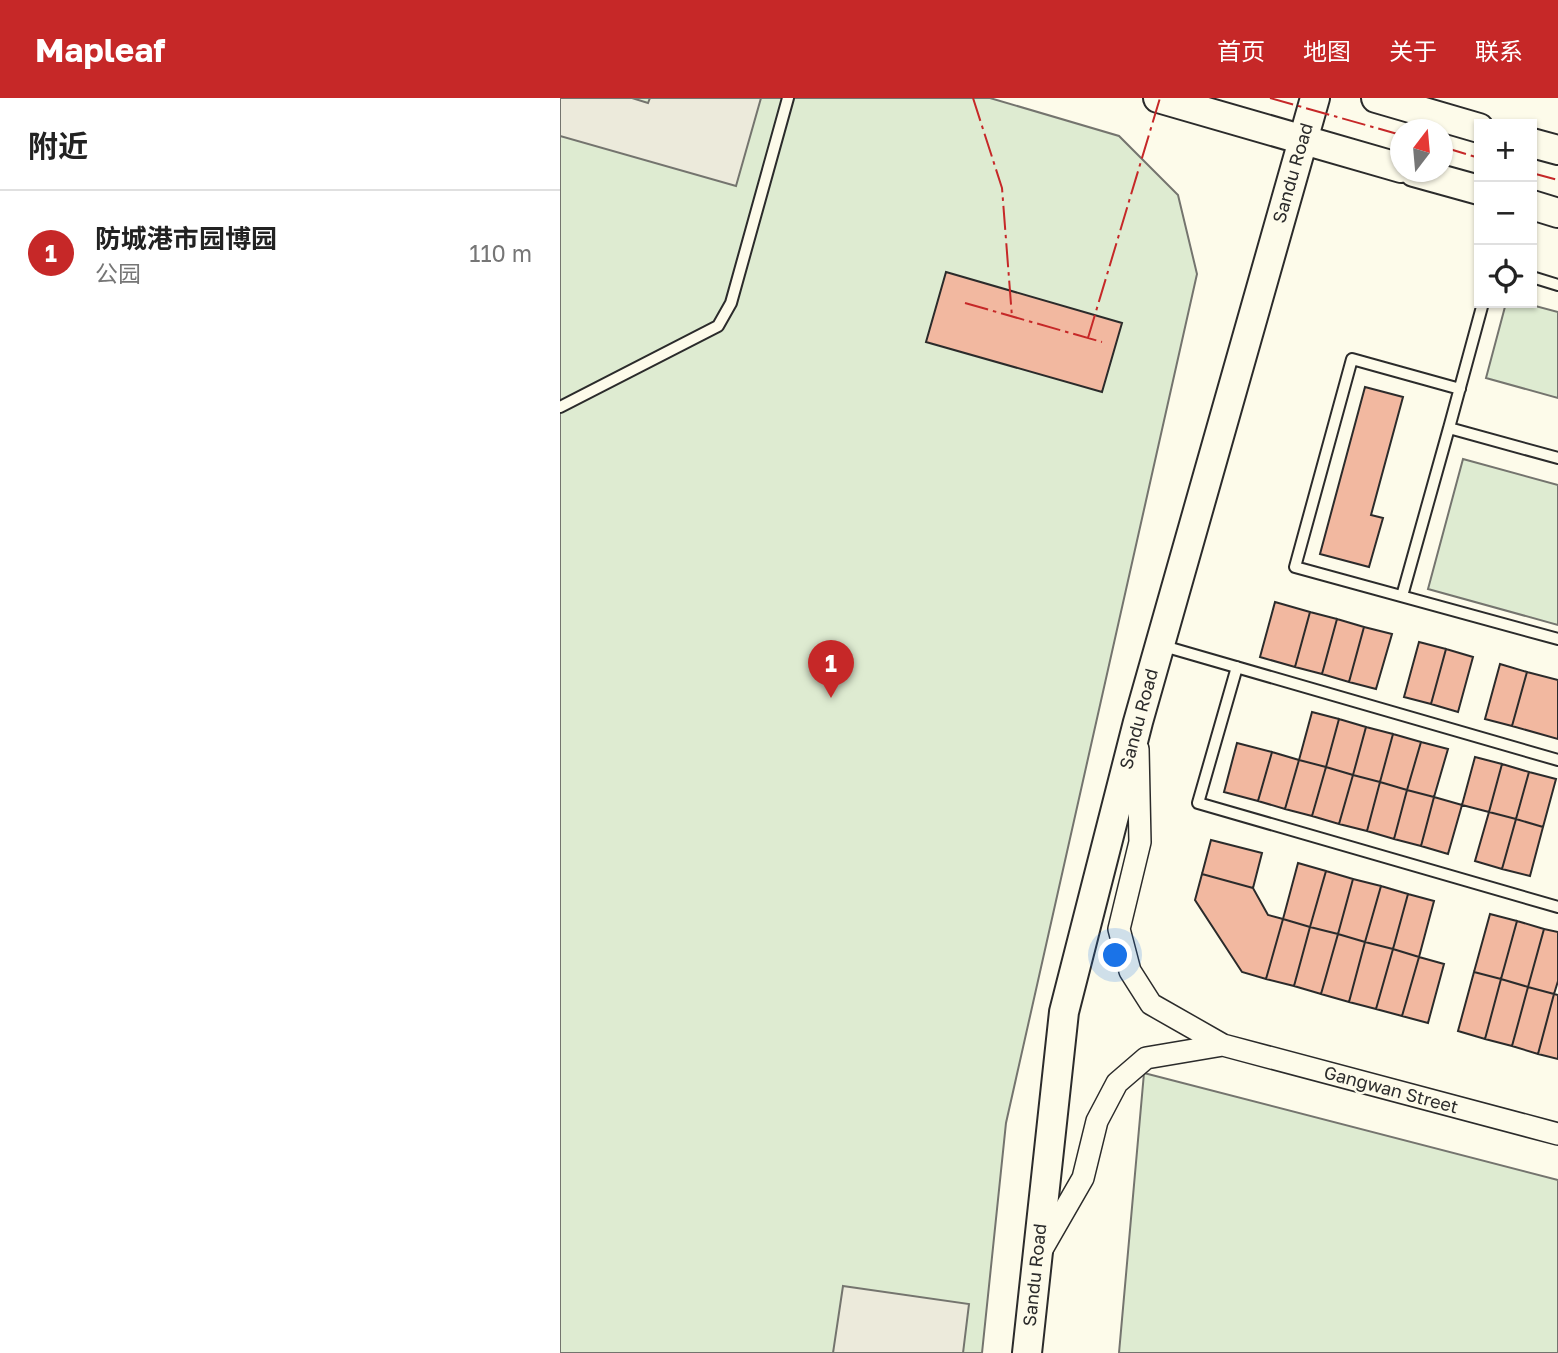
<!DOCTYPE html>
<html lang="zh">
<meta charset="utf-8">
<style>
body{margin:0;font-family:"Golos Text","Noto Sans SC",sans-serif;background:#f6f6f6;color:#222}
.controls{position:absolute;right:21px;top:21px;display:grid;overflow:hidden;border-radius:0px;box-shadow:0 2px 5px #0004}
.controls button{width:63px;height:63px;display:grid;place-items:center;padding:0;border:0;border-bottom:2px solid #e0e0e0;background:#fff;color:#222;font:35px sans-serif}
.compass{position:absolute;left:830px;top:21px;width:63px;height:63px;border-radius:50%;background:#fff;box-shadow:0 2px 5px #0004;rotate:16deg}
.you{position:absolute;left:556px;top:858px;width:24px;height:24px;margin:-18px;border:5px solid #fff;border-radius:50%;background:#1a73e8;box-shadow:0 0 0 10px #1a73e833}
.badge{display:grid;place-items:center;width:46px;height:46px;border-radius:50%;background:#c62828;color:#fff;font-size:23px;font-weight:700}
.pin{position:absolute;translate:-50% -58px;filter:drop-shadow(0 2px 4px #0008)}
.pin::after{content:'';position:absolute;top:37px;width:24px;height:21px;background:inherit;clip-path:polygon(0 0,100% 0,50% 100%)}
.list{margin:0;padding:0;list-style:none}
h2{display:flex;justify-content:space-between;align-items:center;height:91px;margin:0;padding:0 28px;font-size:30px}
h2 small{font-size:23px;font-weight:400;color:#767676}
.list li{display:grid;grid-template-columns:46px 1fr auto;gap:21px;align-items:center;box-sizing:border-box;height:126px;padding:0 28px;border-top:2px solid #e0e0e0}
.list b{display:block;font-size:26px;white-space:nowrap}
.list p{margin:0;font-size:23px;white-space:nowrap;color:#767676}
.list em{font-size:23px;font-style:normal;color:#767676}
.icon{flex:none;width:38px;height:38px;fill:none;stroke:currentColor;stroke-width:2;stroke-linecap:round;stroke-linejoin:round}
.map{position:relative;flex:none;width:998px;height:1255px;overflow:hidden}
header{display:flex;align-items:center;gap:42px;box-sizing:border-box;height:98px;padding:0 35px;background:#c62828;color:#fff}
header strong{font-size:33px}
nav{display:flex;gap:38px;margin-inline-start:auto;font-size:24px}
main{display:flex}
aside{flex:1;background:#fff}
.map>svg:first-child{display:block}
.green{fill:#deebd1;stroke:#74746e;stroke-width:2}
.parking{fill:#eceadb;stroke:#74746e;stroke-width:2}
.building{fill:#f2b8a0;stroke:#2b2b2b;stroke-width:2}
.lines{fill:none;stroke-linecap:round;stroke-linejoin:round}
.lane-casing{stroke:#2b2b2b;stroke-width:14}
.street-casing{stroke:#2b2b2b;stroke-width:24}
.secondary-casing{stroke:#2b2b2b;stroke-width:32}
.lane{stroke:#fdfbea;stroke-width:10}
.street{stroke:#fdfbea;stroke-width:21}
.secondary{stroke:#fdfbea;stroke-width:28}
.power{stroke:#c62828;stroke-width:2;stroke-dasharray:24 5 3.5 5;stroke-linecap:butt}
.labels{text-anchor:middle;stroke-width:5;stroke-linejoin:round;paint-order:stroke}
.street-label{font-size:18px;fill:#2b2b2b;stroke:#fdfbea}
</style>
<header>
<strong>Mapleaf</strong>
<nav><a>首页</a><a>地图</a><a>关于</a><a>联系</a></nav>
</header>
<main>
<aside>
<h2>附近<small></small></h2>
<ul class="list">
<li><span class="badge">1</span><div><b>防城港市园博园</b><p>公园</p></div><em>110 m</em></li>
</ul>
</aside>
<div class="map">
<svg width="998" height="1255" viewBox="0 0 998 1255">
<rect width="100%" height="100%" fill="#fdfbea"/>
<!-- green -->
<path class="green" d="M0 0H430L559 38 618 97 637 176 446 1025 422 1255H0Z
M946 205H964L998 214V300L926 280Z
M903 361 998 387V527L868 491Z
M584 975 998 1082V1255H559Z"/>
<!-- parking -->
<path class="parking" d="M0 0H72L88 5 90 0H201L176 88 0 38Z
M283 1188 409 1206 403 1255H273Z"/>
<!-- building -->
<path class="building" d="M386 174 562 225 542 294 366 244Z
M805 289 843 299 811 417 823 420 809 469 760 456Z
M715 504 750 514 735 569 700 559Z
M750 514 777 521 762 576 735 569Z
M777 521 804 529 789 584 762 576Z
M804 529 832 536 816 591 789 584Z
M859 544 886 551 871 606 844 599Z
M886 551 913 559 898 614 871 606Z
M940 566 967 574 952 628 925 621Z
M967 574 998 582V641L952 628Z
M752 614 779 621 766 669 739 662Z
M779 621 806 629 793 677 766 669Z
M806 629 833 636 820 684 793 677Z
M833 636 861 644 847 692 820 684Z
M861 644 888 651 874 699 847 692Z
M677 645 712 654 698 703 664 694Z
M712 654 739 662 725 711 698 703Z
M915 659 942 666 929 714 902 707Z
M739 662 766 669 752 718 725 711Z
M942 666 969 674 956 721 929 714Z
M766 669 793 677 779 726 752 718Z
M969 674 996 681 983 729 956 721Z
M793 677 820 684 807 733 779 726Z
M820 684 847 692 834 741 807 733Z
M847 692 874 699 861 748 834 741Z
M874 699 902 707 888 756 861 748Z
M929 714 956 721 942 771 915 763Z
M956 721 983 729 970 778 942 771Z
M651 742 702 755 693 790 642 776Z
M738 765 766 773 750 829 723 821Z
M766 773 793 781 778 836 750 829Z
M642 776 693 790 708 817 723 821 706 881 682 874 635 802Z
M793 781 821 788 805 844 778 836Z
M821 788 848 796 833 851 805 844Z
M848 796 874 803 859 859 833 851Z
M930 816 957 823 941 881 914 874Z
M723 821 750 829 734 888 706 881Z
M957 823 984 831 968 889 941 881Z
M750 829 778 836 761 896 734 888Z
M984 831 998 834V883L994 896 968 889Z
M778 836 805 844 789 904 761 896Z
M805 844 833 851 816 911 789 904Z
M833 851 859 859 842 918 816 911Z
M859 859 884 866 868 925 842 918Z
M914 874 941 881 925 941 898 933Z
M941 881 968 889 952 948 925 941Z
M968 889 994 896 978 956 952 948Z
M994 896 998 897V961L978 956Z"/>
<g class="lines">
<!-- lane casing -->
<g class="lane-casing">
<path id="lane" d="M972 179 998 187
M923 205 889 330 998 360
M900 291 792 261 735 469 998 541
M0 309 158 228 171 205 228 0
M842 498 889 330
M600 547 998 662
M677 569 638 705 998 809"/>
</g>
<!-- street casing -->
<g class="street-casing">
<path id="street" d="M578 651 580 744 559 831 570 873 591 906 663 947 998 1036
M481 1153 523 1080 537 1023 557 985 586 960 663 947"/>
</g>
<!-- secondary casing -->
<g class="secondary-casing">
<path id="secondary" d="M598 0 841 70
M816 0 919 30
M972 45 998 52
M854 74 919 92
M972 107 998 115
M467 1255 504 914 578 624 755 0"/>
</g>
<!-- lane -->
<use href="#lane" class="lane"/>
<!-- street -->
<use href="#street" class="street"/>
<!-- secondary -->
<use href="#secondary" class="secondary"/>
<!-- power -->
<path class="power" d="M413 0 442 90 452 219
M710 0 841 37
M883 49 919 60
M972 75 998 82
M405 205 542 244
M528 240 600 0"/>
</g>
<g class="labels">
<!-- street labels -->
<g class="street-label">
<text transform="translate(733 75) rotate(-74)" y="6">Sandu Road</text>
<text transform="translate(579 621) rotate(-75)" y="6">Sandu Road</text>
<text transform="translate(831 992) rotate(15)" y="6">Gangwan Street</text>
<text transform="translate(475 1177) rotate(-84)" y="6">Sandu Road</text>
</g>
</g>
</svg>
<div class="controls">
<button>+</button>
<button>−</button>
<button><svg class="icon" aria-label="locate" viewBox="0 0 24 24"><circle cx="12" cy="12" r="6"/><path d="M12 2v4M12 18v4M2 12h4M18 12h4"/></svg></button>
</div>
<svg class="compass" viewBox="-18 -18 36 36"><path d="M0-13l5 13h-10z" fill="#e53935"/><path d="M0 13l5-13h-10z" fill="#767676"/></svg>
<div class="you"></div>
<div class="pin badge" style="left:271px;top:600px">1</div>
</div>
</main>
